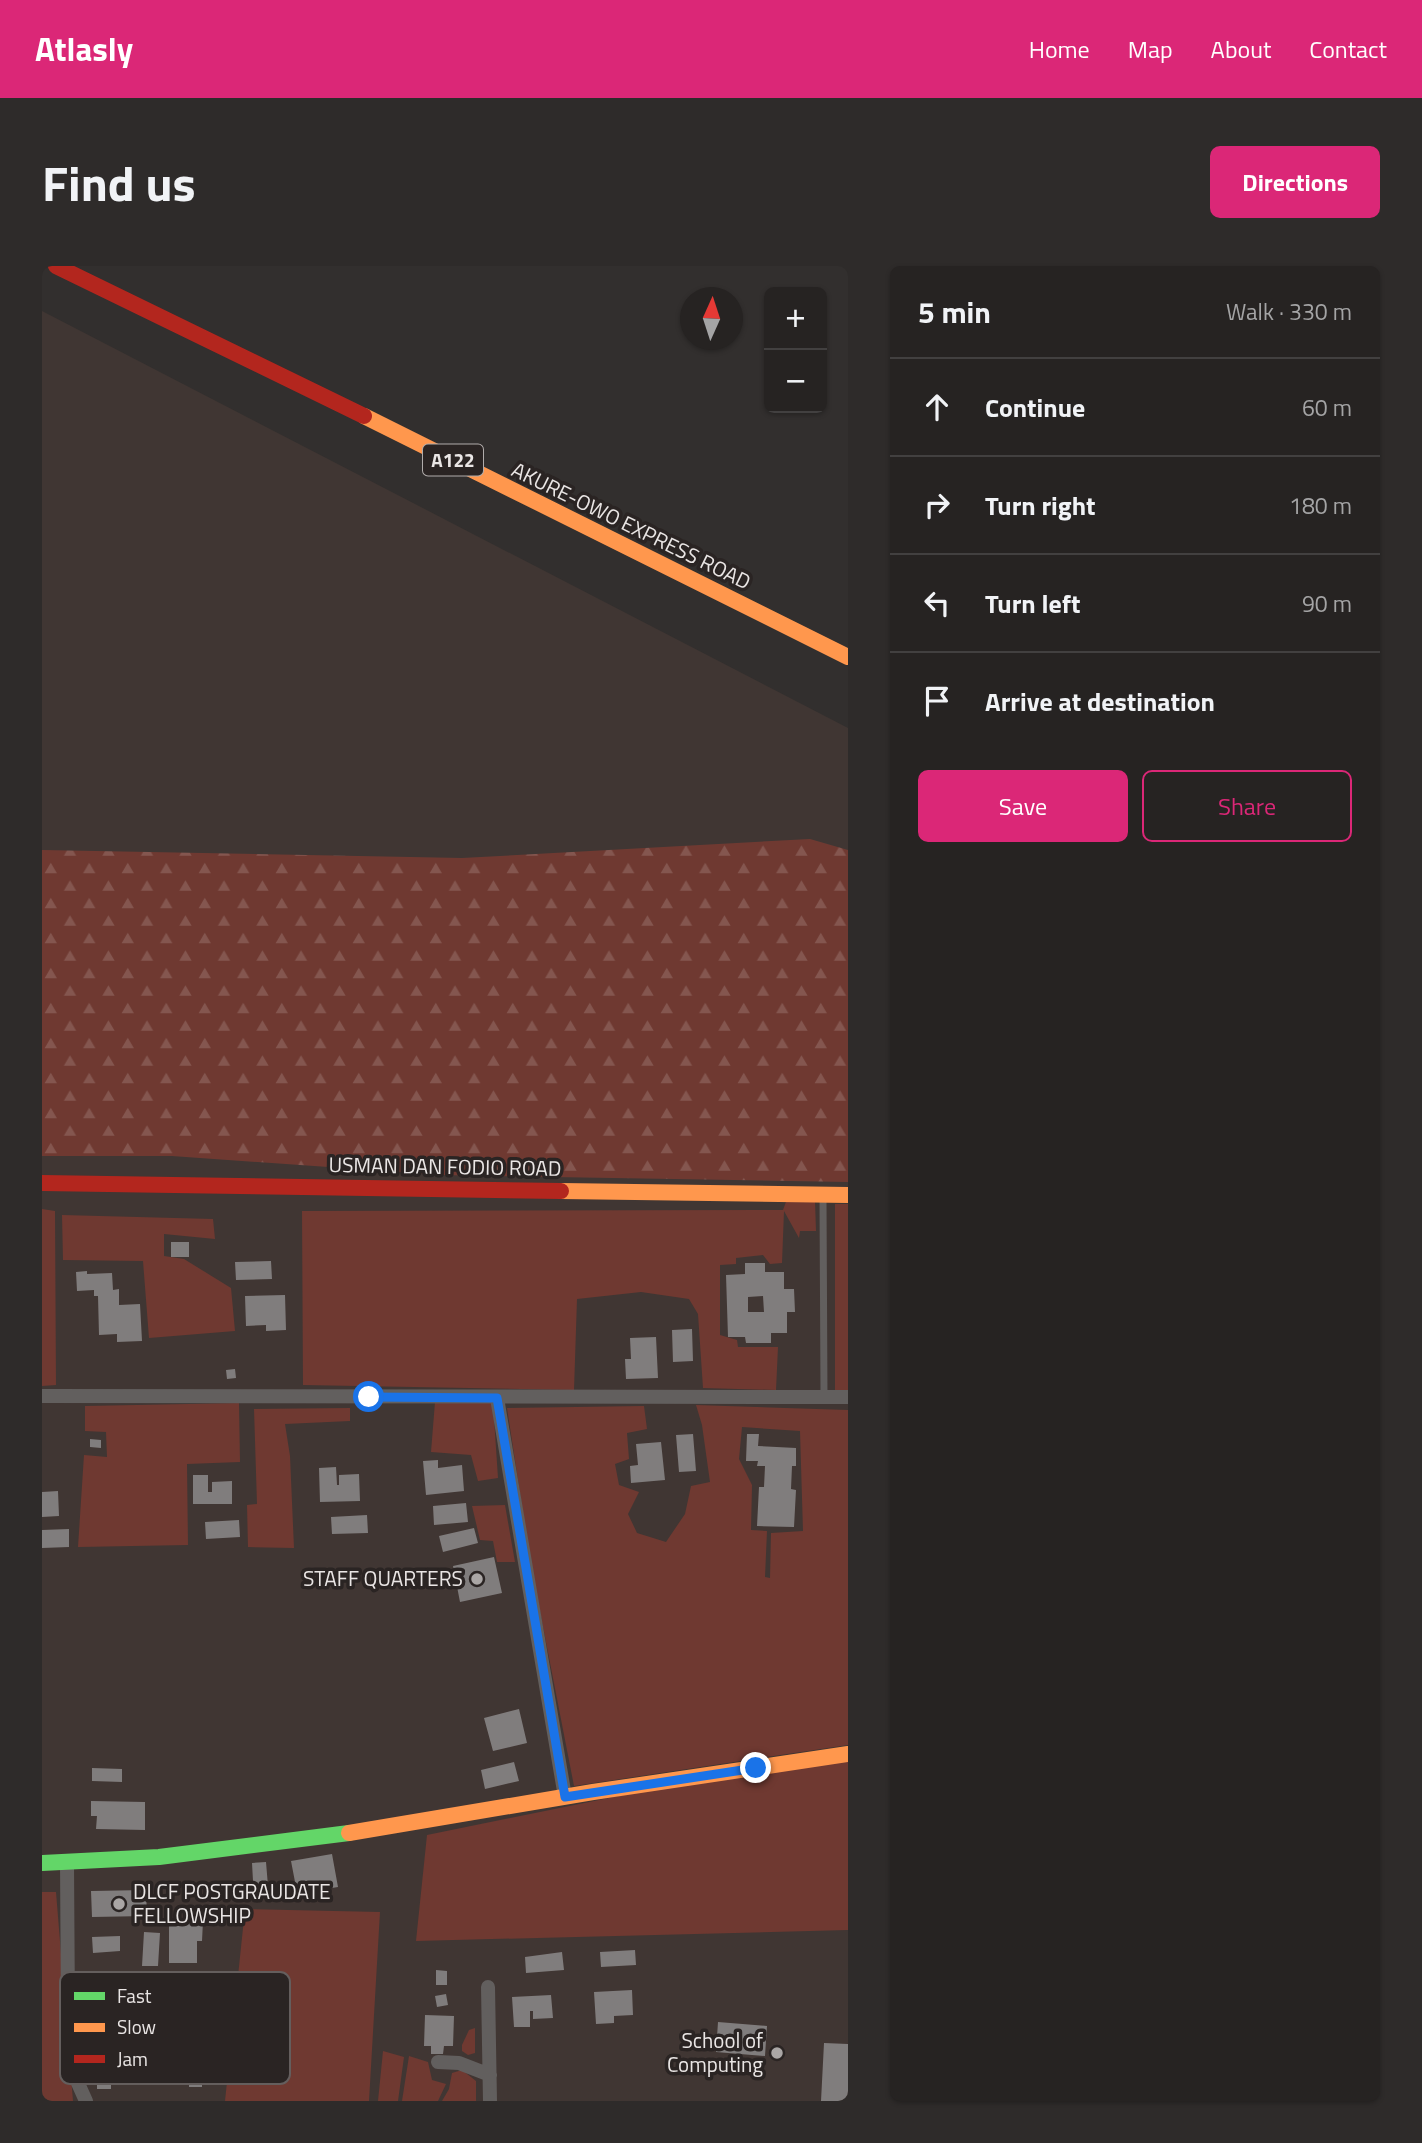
<!DOCTYPE html>
<meta charset="utf-8">
<style>
body{margin:0;font-family:"Titillium Web",sans-serif;background:#2e2b2a;color:#f1f3f6}
.controls{position:absolute;right:21px;top:21px;display:grid;overflow:hidden;border-radius:10px;box-shadow:0 2px 5px #0004}
.controls button{width:63px;height:63px;display:grid;place-items:center;padding:0;border:0;border-bottom:2px solid #424040;background:#262322;color:#f1f3f6;font:35px sans-serif}
.compass{position:absolute;left:638px;top:21px;width:63px;height:63px;border-radius:50%;background:#262322;box-shadow:0 2px 5px #0004;rotate:3deg}
.stop{position:absolute;width:21px;height:21px;margin:-16px;border:5px solid #1a73e8;border-radius:50%;background:#fff}
.stop.end{background:#1a73e8;border-color:#fff;box-shadow:0 2px 7px #0008}
.list{margin:0;padding:0;list-style:none}
h2{display:flex;justify-content:space-between;align-items:center;height:91px;margin:0;padding:0 28px;font-size:30px}
h2 small{font-size:23px;font-weight:400;color:#a4a4a5}
.list li{display:grid;grid-template-columns:46px 1fr auto;gap:21px;align-items:center;box-sizing:border-box;height:98px;padding:0 28px;border-top:2px solid #424040}
.list b{display:block;font-size:26px;white-space:nowrap}
.list em{font-size:23px;font-style:normal;color:#a4a4a5}
.actions{display:flex;gap:14px;padding:21px 28px}
.actions a{flex:1;padding:16px 0;border:2px solid #db2777;border-radius:10px;text-align:center;font-size:24px;color:#db2777}
.actions .main{background:#db2777;color:#fff}
.icon{flex:none;width:38px;height:38px;fill:none;stroke:currentColor;stroke-width:2;stroke-linecap:round;stroke-linejoin:round}
.map{position:relative;flex:none;width:806px;height:1835px;overflow:hidden;border-radius:10px}
header{display:flex;align-items:center;gap:42px;box-sizing:border-box;height:98px;padding:0 35px;background:#db2777;color:#fff}
header strong{font-size:33px}
nav{display:flex;gap:38px;margin-inline-start:auto;font-size:24px}
.intro{display:flex;align-items:center;justify-content:space-between;box-sizing:border-box;height:168px;padding:0 42px}
h1{margin:0;font-size:49px}
.button{padding:18px 32px;border-radius:10px;background:#db2777;color:#fff;font-size:24px;font-weight:700}
main{display:flex;gap:42px;padding:0 42px}
aside{flex:1;background:#262322;border-radius:10px;box-shadow:0 2px 5px #0004}
.map>svg:first-child{display:block}
.built{fill:#403633}
.green{fill:#6f3931;fill-rule:evenodd}
.forest{fill:url(#forest-firs)}
.building{fill:#807d7d;fill-rule:evenodd}
.lines{fill:none;stroke-linecap:round;stroke-linejoin:round}
.lane{stroke:#625f5e;stroke-width:7}
.street{stroke:#625f5e;stroke-width:14}
.fast{stroke:#63d668;stroke-width:16}
.slow{stroke:#ff974d;stroke-width:16}
.jam{stroke:#b3261e;stroke-width:16}
.route{stroke:#1a73e8;stroke-width:9}
.poi-dot{fill:#aaa6a5;stroke:#2a2423;stroke-width:2.5}
.labels{text-anchor:middle;stroke-width:7;stroke-linejoin:round;paint-order:stroke}
.shield{fill:#2a2423;stroke:#b0acab;stroke-width:2}
.shield-label{font-size:19px;font-weight:bold;fill:#eae6e5}
.street-label{font-size:21px;fill:#eae6e5;stroke:#2a2423}
.poi-label{font-size:21px;fill:#eae6e5;stroke:#2a2423;text-anchor:end}
.key{fill:#2a2423;stroke:#645e5d;stroke-width:2}
.key-label{font-size:19px;fill:#eae6e5}
</style>
<header>
<strong>Atlasly</strong>
<nav><a>Home</a><a>Map</a><a>About</a><a>Contact</a></nav>
</header>
<div class="intro"><h1>Find us</h1><a class="button">Directions</a></div>
<main>
<div class="map">
<svg width="806" height="1835" viewBox="0 0 806 1835">
<defs>
<pattern id="forest-firs" width="22" height="20" patternUnits="userSpaceOnUse" patternTransform="scale(1.75)"><rect width="22" height="20" fill="#6f3931"/><path d="M5 1l3.5 6h-7zM16 11l3.5 6h-7z" fill="#84564f"/></pattern>
</defs>
<rect width="100%" height="100%" fill="#322f2e"/>
<!-- built -->
<path class="built" d="M0 45 806 462V1835H0Z"/>
<!-- green -->
<path class="green" d="M745 933 773 935 774 965H758L757 972 742 945 740 997 728 998 721 989 694 992V998L678 999V1069L695 1074 696 1081H736L734 1124 661 1122 656 1048 647 1033 599 1026 535 1033 532 1124 261 1119 260 945 741 944Z
M793 938H806V1124H793Z
M0 943 13 945 14 1119 0 1120Z
M20 949 171 953 173 973 122 968V990L142 993 189 1022 193 1065 107 1072 101 995 21 994Z
M393 1136 451 1137 456 1212 436 1215 429 1189 389 1186Z
M197 1137 198 1196 145 1198 146 1279 36 1281 42 1189 65 1191 64 1166 43 1165V1140Z
M654 1139 806 1144V1479L532 1520 489 1299 465 1142 602 1140 605 1163 585 1167 587 1193 573 1198 577 1219 597 1226 586 1248 595 1267 624 1276 643 1248 649 1220 668 1216 660 1159ZM700 1161 758 1165 761 1265 729 1267 728 1312 723 1311 725 1265 709 1264 710 1219 697 1193Z
M308 1142V1155L243 1158 248 1190 252 1282 206 1281 205 1239 215 1238 212 1143Z
M463 1239 473 1296H455L451 1275 438 1274 430 1240Z
M806 1488V1664L374 1675 385 1569 714 1502Z
M0 1626H14L31 1835H0Z
M203 1643 338 1646 327 1835H183Z
M433 1762V1787L426 1789 420 1785V1779L427 1764Z
M341 1785 362 1791 356 1835H336Z
M367 1790 386 1796 390 1814 404 1818 396 1835H360Z
M420 1804 434 1815V1835H400L407 1823 410 1807Z"/>
<!-- forest -->
<path class="forest" d="M768 573 806 584V916L400 909 130 890H0V584L420 592Z"/>
<!-- building -->
<path class="building" d="M129 976H147V991H129Z
M229 995 230 1013 194 1014 193 996Z
M703 997H723V1006H742V1023H752L753 1046H745V1067H729V1077H704L703 1071H686L684 1009 703 1008ZM721 1030 722 1046H706V1031Z
M45 1005V1008L70 1007 71 1024 77 1023V1039L98 1038 100 1075 75 1076V1068L57 1069 56 1030H52V1024L35 1025 34 1006Z
M243 1029 244 1064 224 1065V1059L204 1060 203 1030Z
M650 1063 651 1095 631 1096 630 1064Z
M614 1071 616 1112 584 1113 583 1093H589L588 1072Z
M193 1103 194 1112 185 1113 184 1104Z
M651 1168 654 1205 637 1206 634 1169Z
M705 1168H717L716 1180 754 1182V1200H750L749 1223 754 1224 752 1261 715 1260 717 1221H722L723 1200H715L716 1195H704Z
M48 1173 59 1174V1182L48 1181Z
M619 1176 623 1214 589 1217 588 1200 596 1199 594 1178Z
M396 1194V1202L420 1199 422 1225 384 1229 381 1195Z
M294 1201 295 1219H297V1209L317 1208 318 1235 278 1236 277 1202Z
M151 1209H166V1226H170V1216L190 1215V1238H151Z
M16 1225 17 1250 0 1251V1226Z
M424 1237 426 1256 392 1259 391 1240Z
M325 1249 326 1267 290 1268 289 1251Z
M197 1254 198 1271 164 1273 163 1256Z
M432 1262 436 1277 401 1286 397 1270Z
M27 1263V1281L0 1282V1264Z
M452 1291 460 1327 418 1336 411 1300Z
M477 1443 485 1477 451 1485 442 1452Z
M472 1496 477 1515 443 1523 439 1504Z
M50 1502 80 1503V1516L50 1515Z
M49 1535 103 1536V1564L54 1563 55 1550H49Z
M290 1588 296 1621 278 1624 277 1617 254 1621 249 1595Z
M224 1596 227 1632 212 1633 210 1597Z
M104 1624 105 1650 50 1651 49 1625Z
M127 1655H161L160 1675H155V1697H127Z
M102 1666 118 1667 116 1700H100Z
M78 1670V1685L51 1687 50 1671Z
M593 1684 594 1699 559 1701 558 1686Z
M520 1686 522 1704 484 1707 483 1691Z
M394 1704 405 1705V1719H394Z
M590 1724 591 1749 572 1750V1757L554 1758 552 1726Z
M404 1728 406 1739 395 1741 393 1730Z
M509 1729 511 1752 491 1753V1745H488V1761H472L470 1731Z
M383 1749 412 1750 411 1780H402L401 1788H389V1780H382Z
M676 1756 725 1760 723 1790 674 1786Z
M106 1772V1803H69V1823H55V1789H48V1773Z
M782 1777 806 1778V1835H779Z
M147 1803H160V1821H147Z"/>
<g class="lines">
<!-- lane -->
<path class="lane" d="M781 933 782 1130"/>
<!-- street -->
<path class="street" d="M0 1130 806 1131
M455 1132 523 1531
M25 1597 26 1750 30 1779 31 1806 44 1835
M446 1721 448 1835
M396 1796 417 1797 448 1809"/>
<!-- fast -->
<path class="fast" d="M0 1597 117 1591 307 1567"/>
<!-- slow -->
<path class="slow" d="M322 150 806 391
M519 925 806 929
M307 1567 551 1526 806 1488"/>
<!-- jam -->
<path class="jam" d="M14 0 322 150
M0 917 519 925"/>
</g>
<g class="lines">
<!-- route -->
<path class="route" d="M327 1131 455 1132 523 1531 714 1502"/>
</g>
<!-- markers -->
<g class="poi-dot">
<circle cx="435" cy="1313" r="7"/>
<circle cx="77" cy="1638" r="7"/>
<circle cx="735" cy="1787" r="7"/>
</g>
<g class="labels">
<!-- shield labels -->
<rect class="shield" x="381" y="178.5" width="60" height="31" rx="5"/>
<g class="shield-label">
<text x="411" y="201">A122</text>
</g>
<!-- street labels -->
<g class="street-label">
<text transform="translate(589 260) rotate(26)" y="7">AKURE-OWO EXPRESS ROAD</text>
<text transform="translate(403 901) rotate(1)" y="7">USMAN DAN FODIO ROAD</text>
</g>
<!-- poi labels -->
<g class="poi-label">
<text x="421" y="1320">STAFF QUARTERS</text>
<text x="91" y="1633" text-anchor="start">DLCF POSTGRAUDATE<tspan x="91" dy="24">FELLOWSHIP</tspan></text>
<text x="721" y="1782">School of<tspan x="721" dy="24">Computing</tspan></text>
</g>
</g>
<!-- legend -->
<rect x="18" y="1706" width="230" height="112" rx="10" class="key"/>
<rect x="32" y="1726" width="31" height="8" fill="#63d668"/>
<rect x="32" y="1757" width="31" height="9" fill="#ff974d"/>
<rect x="32" y="1789" width="31" height="8" fill="#b3261e"/>
<g class="key-label">
<text x="75" y="1737">Fast</text>
<text x="75" y="1768">Slow</text>
<text x="75" y="1800">Jam</text>
</g>
</svg>
<div class="controls">
<button>+</button>
<button>−</button>
</div>
<svg class="compass" viewBox="-18 -18 36 36"><path d="M0-13l5 13h-10z" fill="#e53935"/><path d="M0 13l5-13h-10z" fill="#a4a4a5"/></svg>
<div class="stop" style="left:327px;top:1131px"></div>
<div class="stop end" style="left:714px;top:1502px"></div>
</div>
<aside>
<h2>5 min<small>Walk · 330 m</small></h2>
<ul class="list">
<li><svg class="icon" aria-label="ahead" viewBox="0 0 24 24"><path d="M12 20V5M6 11l6-6 6 6"/></svg><div><b>Continue</b></div><em>60 m</em></li>
<li><svg class="icon" aria-label="right" viewBox="0 0 24 24"><path d="M7 20v-9h11M14 6l5 5-5 5"/></svg><div><b>Turn right</b></div><em>180 m</em></li>
<li><svg class="icon" aria-label="left" viewBox="0 0 24 24"><path d="M17 20v-9H6M10 6l-5 5 5 5"/></svg><div><b>Turn left</b></div><em>90 m</em></li>
<li><svg class="icon" aria-label="arrive" viewBox="0 0 24 24"><path d="M6 21V4h12l-3 4 3 4H6"/></svg><div><b>Arrive at destination</b></div></li>
</ul>
<div class="actions"><a class="main">Save</a><a>Share</a></div>
</aside>
</main>
